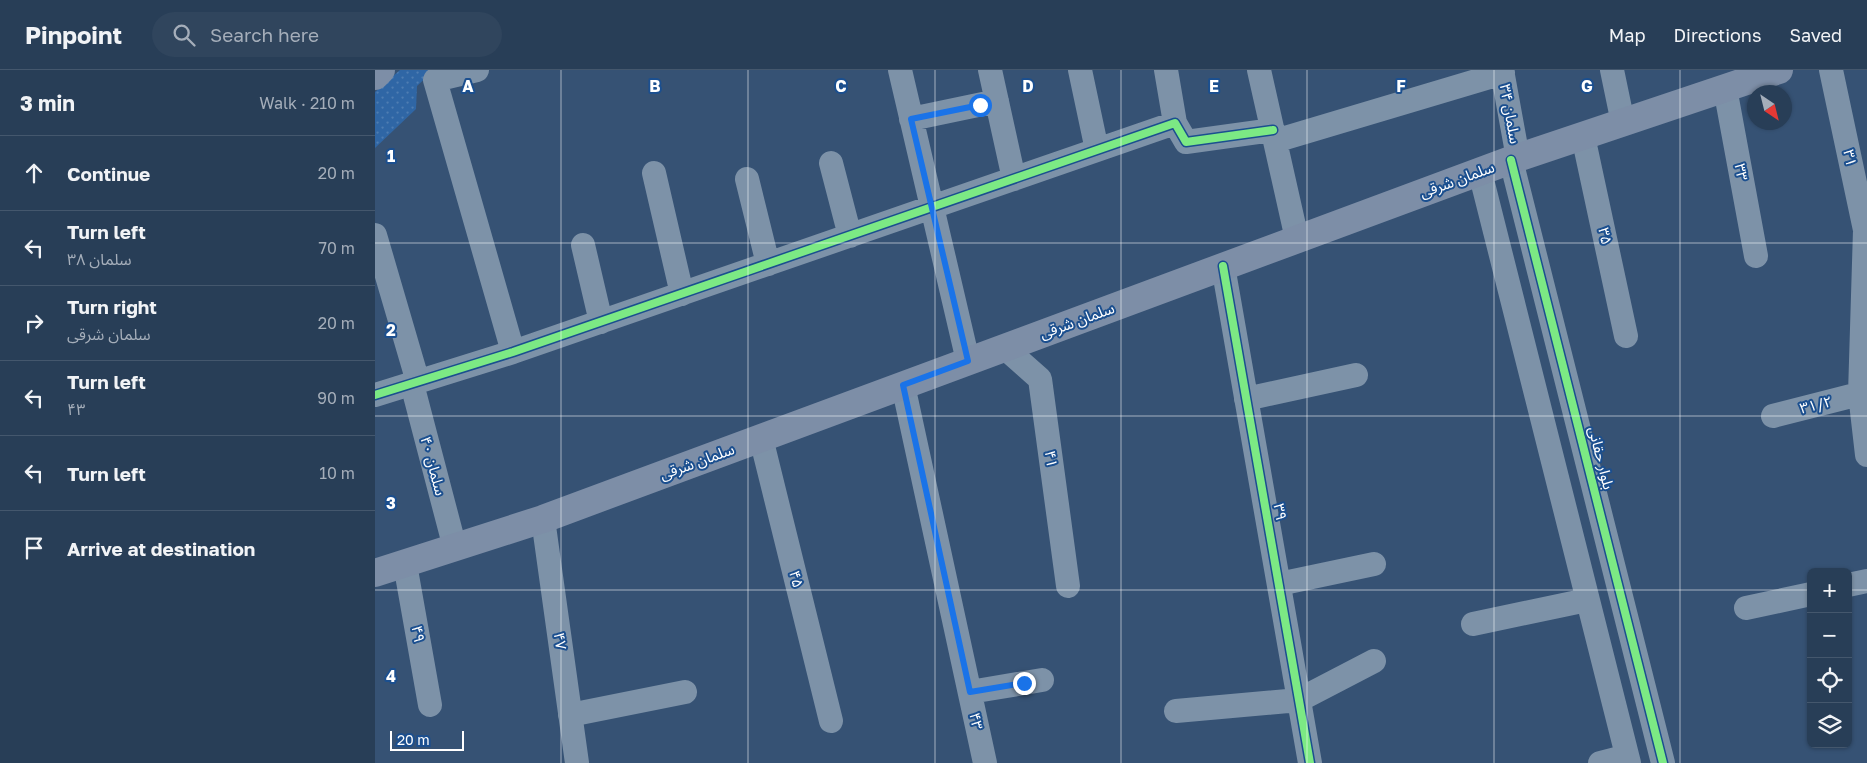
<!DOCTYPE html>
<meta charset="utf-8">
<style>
body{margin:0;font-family:"Golos Text","Noto Sans Arabic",sans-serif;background:#30455d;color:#f1f3f6}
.controls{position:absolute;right:15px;bottom:15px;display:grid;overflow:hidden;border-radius:8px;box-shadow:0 1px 4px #0004}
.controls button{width:45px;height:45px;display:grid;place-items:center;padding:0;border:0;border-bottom:1px solid #44576d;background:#283e57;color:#f1f3f6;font:25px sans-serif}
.compass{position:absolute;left:1372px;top:15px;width:45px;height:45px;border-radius:50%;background:#283e57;box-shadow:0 1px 4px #0004;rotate:145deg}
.scale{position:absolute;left:15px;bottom:12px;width:74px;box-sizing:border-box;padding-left:5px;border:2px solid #fff;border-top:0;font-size:14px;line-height:18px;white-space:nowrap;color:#fff;-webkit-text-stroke:4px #1b4f8f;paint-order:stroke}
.stop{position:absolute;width:15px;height:15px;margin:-11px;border:4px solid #1a73e8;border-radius:50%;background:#fff}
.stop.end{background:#1a73e8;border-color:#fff;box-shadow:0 1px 5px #0008}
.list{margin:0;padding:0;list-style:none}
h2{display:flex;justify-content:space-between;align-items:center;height:65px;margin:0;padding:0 20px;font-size:21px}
h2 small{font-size:16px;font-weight:400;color:#a5aeba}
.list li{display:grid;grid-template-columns:32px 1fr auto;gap:15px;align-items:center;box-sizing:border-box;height:75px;padding:0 20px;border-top:1px solid #44576d}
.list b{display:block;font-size:19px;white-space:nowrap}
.list p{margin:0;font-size:16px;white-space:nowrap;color:#a5aeba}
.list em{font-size:16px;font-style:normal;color:#a5aeba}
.icon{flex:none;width:28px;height:28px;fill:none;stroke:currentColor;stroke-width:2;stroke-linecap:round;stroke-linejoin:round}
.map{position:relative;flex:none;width:1492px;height:693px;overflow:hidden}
header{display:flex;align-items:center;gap:30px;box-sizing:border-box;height:70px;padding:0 25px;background:#283e57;border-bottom:1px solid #44576d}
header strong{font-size:24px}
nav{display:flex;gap:28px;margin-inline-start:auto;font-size:18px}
.search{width:350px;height:45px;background:#30455d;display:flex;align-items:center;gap:12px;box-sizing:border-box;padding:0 18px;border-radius:28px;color:#a5aeba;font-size:19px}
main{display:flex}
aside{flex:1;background:#283e57}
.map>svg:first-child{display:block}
.grass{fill:url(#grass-dots)}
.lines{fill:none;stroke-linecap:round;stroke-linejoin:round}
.minor{stroke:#7d92a8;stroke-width:24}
.major{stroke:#7d8ea7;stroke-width:28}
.cycleway-casing{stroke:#1b4f8f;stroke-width:11}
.cycleway{stroke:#7ce984;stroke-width:8}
.route{stroke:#1a73e8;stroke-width:6}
.grid{fill:none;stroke:#fff;stroke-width:1;stroke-opacity:0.55}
.labels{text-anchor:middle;stroke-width:4;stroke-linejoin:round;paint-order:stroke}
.street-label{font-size:15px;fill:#fff;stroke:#1b4f8f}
.grid-label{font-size:16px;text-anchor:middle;font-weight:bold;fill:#fff;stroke:#1b4f8f;stroke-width:4;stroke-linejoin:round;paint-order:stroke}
</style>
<header>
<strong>Pinpoint</strong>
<div class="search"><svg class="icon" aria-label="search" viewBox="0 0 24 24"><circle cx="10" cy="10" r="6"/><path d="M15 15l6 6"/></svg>Search here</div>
<nav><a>Map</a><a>Directions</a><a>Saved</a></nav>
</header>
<main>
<aside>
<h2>3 min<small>Walk · 210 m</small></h2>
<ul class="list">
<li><svg class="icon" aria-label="ahead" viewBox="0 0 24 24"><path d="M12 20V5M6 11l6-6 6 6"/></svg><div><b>Continue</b></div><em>20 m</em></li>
<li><svg class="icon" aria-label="left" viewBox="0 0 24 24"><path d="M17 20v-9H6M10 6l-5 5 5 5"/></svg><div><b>Turn left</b><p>سلمان ۳۸</p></div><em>70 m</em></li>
<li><svg class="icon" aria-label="right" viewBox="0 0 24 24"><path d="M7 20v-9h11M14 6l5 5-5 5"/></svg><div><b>Turn right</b><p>سلمان شرقی</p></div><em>20 m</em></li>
<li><svg class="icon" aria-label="left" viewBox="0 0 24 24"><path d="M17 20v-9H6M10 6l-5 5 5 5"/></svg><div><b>Turn left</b><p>۴۳</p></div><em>90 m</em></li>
<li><svg class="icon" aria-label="left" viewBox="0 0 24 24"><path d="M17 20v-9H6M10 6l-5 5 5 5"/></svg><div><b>Turn left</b></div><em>10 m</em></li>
<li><svg class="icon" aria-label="arrive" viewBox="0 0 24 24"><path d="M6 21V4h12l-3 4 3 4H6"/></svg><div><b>Arrive at destination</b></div></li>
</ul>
</aside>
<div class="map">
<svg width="1492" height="693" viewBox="0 0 1492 693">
<defs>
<pattern id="grass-dots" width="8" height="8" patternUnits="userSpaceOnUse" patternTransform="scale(1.25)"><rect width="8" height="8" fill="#2f66a5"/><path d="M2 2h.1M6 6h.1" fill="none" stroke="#4e7db2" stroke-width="1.8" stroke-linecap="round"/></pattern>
</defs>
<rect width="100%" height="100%" fill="#365274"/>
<!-- grass -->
<path class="grass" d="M25 0H59L42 16 41 39 0 78V22Z"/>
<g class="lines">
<!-- minor -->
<path class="minor" d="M102 0 60 10 138 282
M525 0 593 291
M615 0 639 109
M705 0 722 80
M791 0 800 53
M884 0 922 169
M1127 0 1143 88
M1237 0 1248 53
M1456 0 1490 160 1485 324 1492 385
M1350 18 1381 186
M536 49 622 31
M1208 66 1251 266
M900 71 1128 3
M1136 90 1288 693
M456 93 475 166
M1105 102 1254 693
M279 103 307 224
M372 109 393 194
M0 165 43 312
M208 175 226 252
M848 196 935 693
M630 278 665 309 693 516
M37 314 80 478
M528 315 610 693
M0 325 138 282 800 53 811 72 898 60
M871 329 981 305
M1398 346 1492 322
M386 368 456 651
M168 449 202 693
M30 494 55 635
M904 514 999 494
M1473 515 1492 511
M1371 538 1436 524
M1098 554 1212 530
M595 622 667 610
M801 641 924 630 999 591
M195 645 310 622
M1225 693 1252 686"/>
<!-- major -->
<path class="major" d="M0 6 6 0
M0 503 168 449 1136 90 1404 0"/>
<!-- cycleway casing -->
<g class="cycleway-casing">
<path id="cycleway" d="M1136 90 1288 693
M848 196 935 693
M0 325 138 282 800 53 811 72 898 60"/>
</g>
<!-- cycleway -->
<use href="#cycleway" class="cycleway"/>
</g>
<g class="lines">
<!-- route -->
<path class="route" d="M605 35 536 49 593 291 528 315 595 622 649 613"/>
</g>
<!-- grid -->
<path class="grid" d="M186 0V693M373 0V693M560 0V693M746 0V693M932 0V693M1119 0V693M1305 0V693M0 173H1492M0 346H1492M0 520H1436M1473 520H1492"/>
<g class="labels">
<!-- street labels -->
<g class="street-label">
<text transform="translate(1135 44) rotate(80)" y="5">سلمان ۳۴</text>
<text transform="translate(1475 88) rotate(78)" y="5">۳۱</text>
<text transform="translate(1366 102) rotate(80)" y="5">۳۳</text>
<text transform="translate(1082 110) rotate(-20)" y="5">سلمان شرقی</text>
<text transform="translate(1230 166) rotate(78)" y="5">۳۵</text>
<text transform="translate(702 251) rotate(-20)" y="5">سلمان شرقی</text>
<text transform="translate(1441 335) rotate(-14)" y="5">۳۱/۲</text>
<text transform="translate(1226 388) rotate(76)" y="5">بلوار حقانی</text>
<text transform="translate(676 389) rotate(82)" y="5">۴۱</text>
<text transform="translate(322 392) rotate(-20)" y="5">سلمان شرقی</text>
<text transform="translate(58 396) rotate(75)" y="5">سلمان ۴۰</text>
<text transform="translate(905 442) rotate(80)" y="5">۳۹</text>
<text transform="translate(421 509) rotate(76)" y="5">۴۵</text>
<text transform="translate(43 564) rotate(80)" y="5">۴۹</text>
<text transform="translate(185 571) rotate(82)" y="5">۴۷</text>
<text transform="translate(601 651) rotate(78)" y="5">۴۳</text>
</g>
</g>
<g class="grid-label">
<text x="93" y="22">A</text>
<text x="280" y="22">B</text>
<text x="466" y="22">C</text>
<text x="653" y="22">D</text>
<text x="839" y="22">E</text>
<text x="1026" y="22">F</text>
<text x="1212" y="22">G</text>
<text x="16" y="92">1</text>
<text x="16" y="266">2</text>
<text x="16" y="439">3</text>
<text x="16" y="612">4</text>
</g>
</svg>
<div class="controls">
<button>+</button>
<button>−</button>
<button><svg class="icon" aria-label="locate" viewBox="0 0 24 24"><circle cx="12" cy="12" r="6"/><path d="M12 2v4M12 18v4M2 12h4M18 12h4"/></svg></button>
<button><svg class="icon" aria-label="layers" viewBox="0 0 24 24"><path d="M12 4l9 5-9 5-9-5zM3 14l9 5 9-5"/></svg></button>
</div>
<svg class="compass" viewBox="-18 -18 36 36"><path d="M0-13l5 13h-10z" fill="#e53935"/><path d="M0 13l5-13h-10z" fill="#a5aeba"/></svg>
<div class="scale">20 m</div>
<div class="stop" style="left:605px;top:35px"></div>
<div class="stop end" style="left:649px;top:613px"></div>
</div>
</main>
